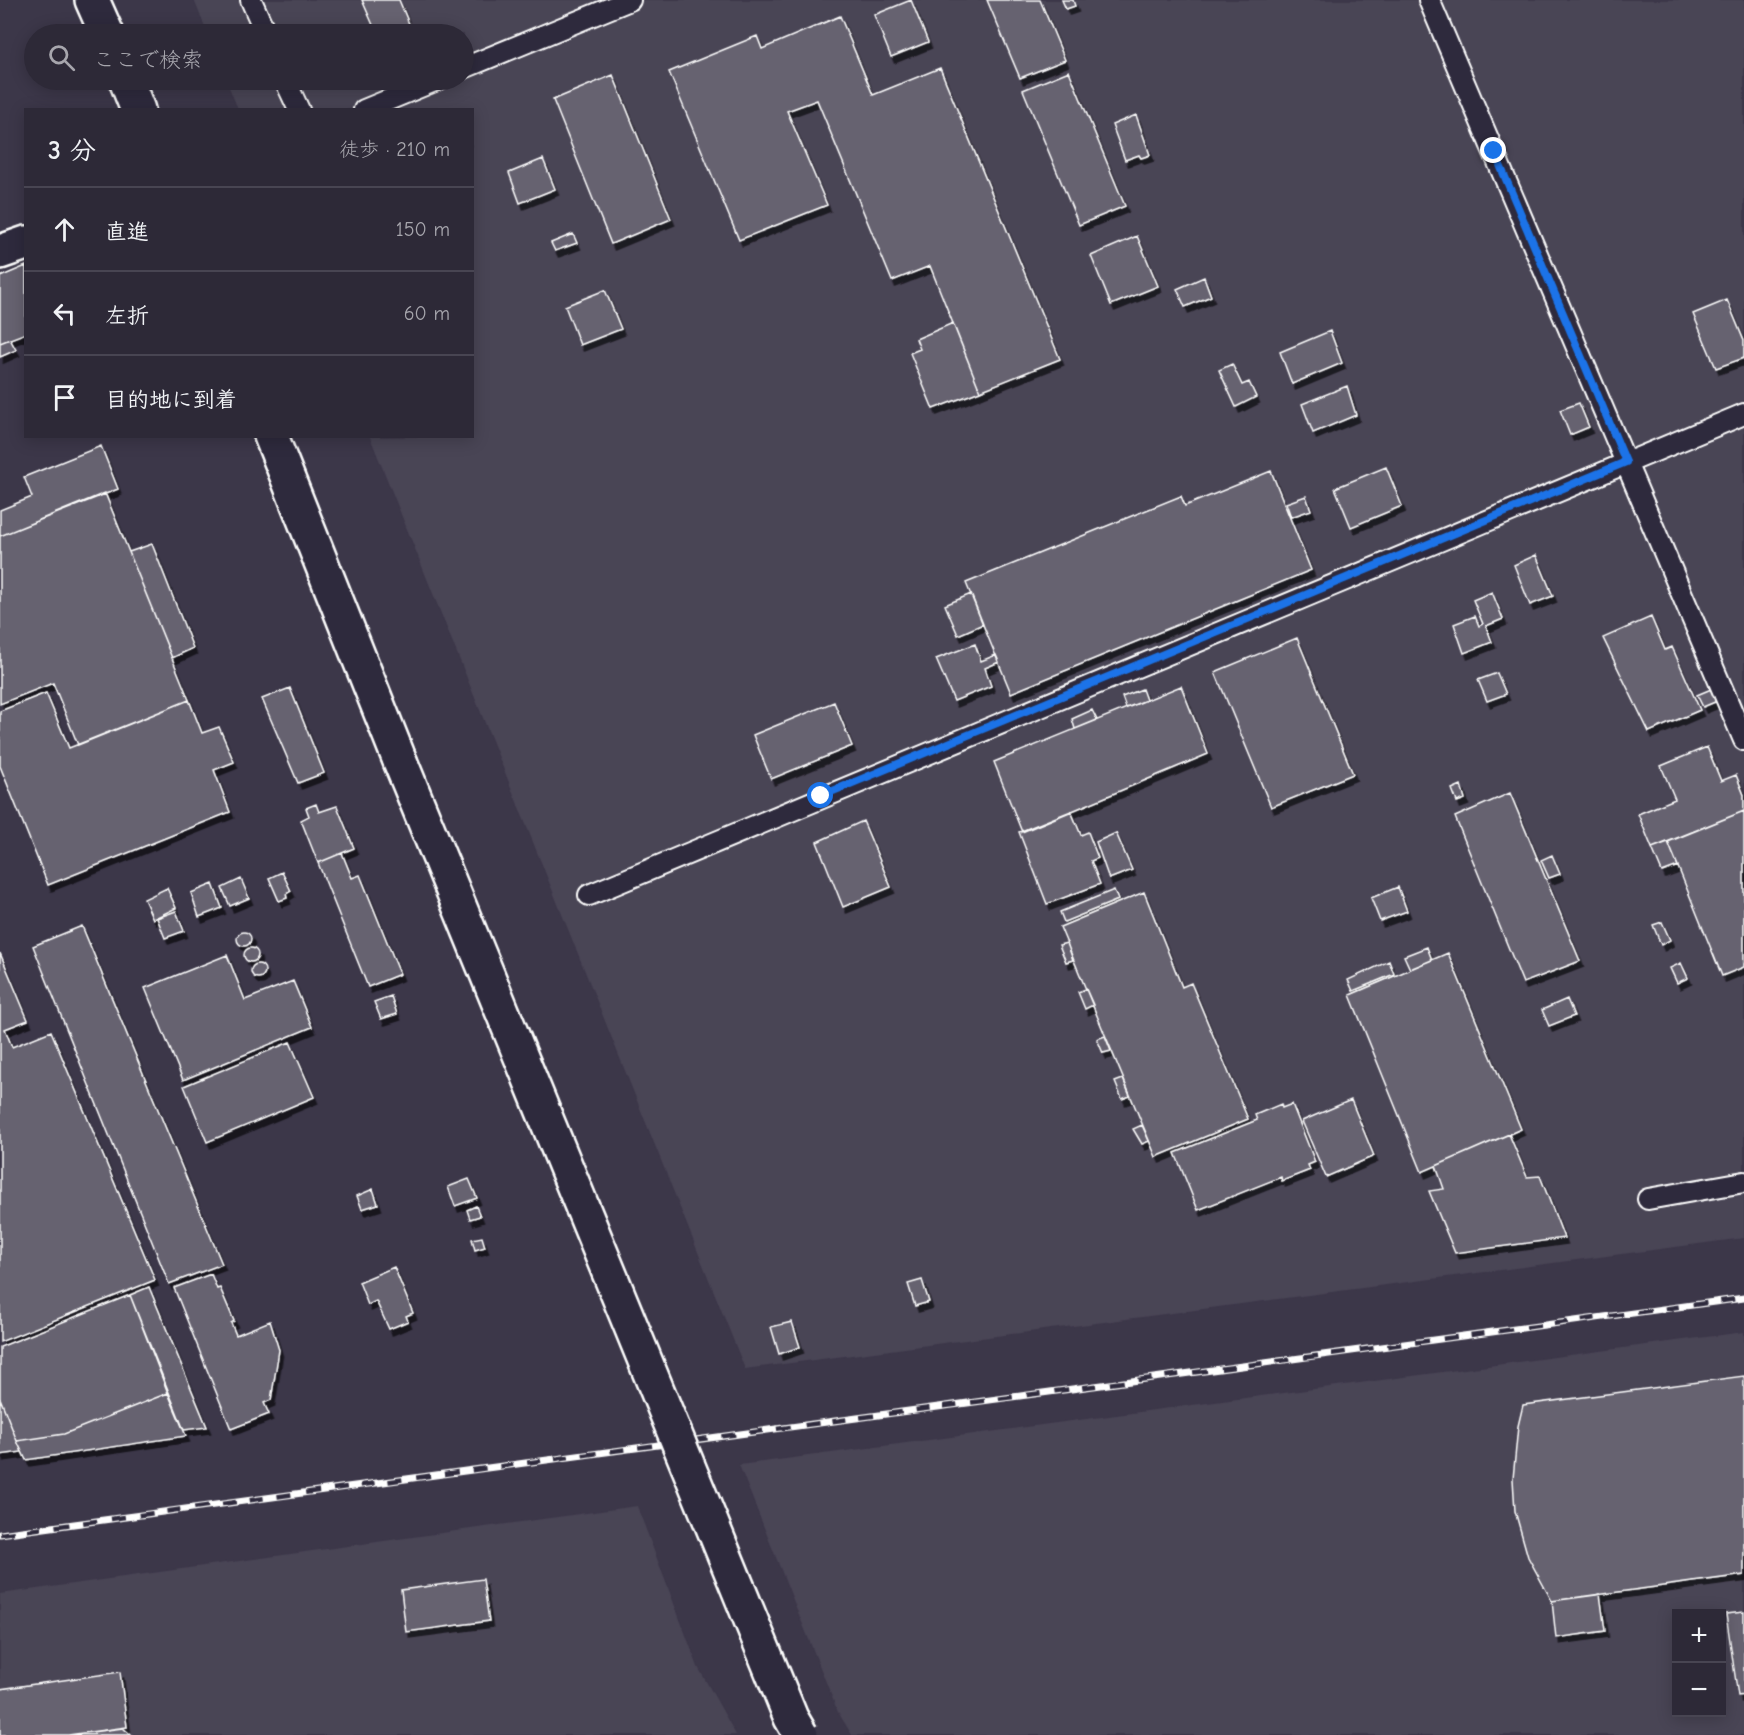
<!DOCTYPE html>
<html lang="ja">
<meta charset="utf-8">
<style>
body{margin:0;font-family:"Comic Neue","Klee One",sans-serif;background:#393542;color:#f1f3f6}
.controls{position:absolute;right:18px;bottom:18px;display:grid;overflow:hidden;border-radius:0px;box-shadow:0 3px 15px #0003}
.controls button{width:54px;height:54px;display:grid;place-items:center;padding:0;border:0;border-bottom:2px solid #484552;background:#2d2937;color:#f1f3f6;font:30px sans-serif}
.stop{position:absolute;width:18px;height:18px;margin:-14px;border:4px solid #1a73e8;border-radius:50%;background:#fff}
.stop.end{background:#1a73e8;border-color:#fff;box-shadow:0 2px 6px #0008}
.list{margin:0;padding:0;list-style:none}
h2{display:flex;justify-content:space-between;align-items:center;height:78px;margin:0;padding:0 24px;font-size:26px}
h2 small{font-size:20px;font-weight:400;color:#a7a6ad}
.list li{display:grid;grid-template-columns:39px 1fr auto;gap:18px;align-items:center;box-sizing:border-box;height:84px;padding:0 24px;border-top:2px solid #484552}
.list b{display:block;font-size:22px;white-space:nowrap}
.list em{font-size:20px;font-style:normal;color:#a7a6ad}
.icon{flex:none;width:33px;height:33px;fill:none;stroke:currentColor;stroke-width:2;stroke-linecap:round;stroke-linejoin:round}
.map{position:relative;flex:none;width:1744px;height:1735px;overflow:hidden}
.search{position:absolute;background:#2d2937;box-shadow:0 3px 15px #0003;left:24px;top:24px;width:450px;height:66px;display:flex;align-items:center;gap:15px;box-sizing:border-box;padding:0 21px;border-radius:33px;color:#a7a6ad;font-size:22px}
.panel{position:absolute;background:#2d2937;box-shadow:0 3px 15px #0003;left:24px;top:108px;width:450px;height:330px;border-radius:0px}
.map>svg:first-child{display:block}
.built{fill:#494455;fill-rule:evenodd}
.building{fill:#666270;stroke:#fff;stroke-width:1.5;filter:url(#shadow)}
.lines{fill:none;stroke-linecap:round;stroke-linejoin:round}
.service-casing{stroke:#fff;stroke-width:24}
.minor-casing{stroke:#fff;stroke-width:38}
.tertiary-casing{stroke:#fff;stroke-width:38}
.service{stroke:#2f2a3d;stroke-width:20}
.minor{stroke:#2f2a3d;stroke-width:33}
.tertiary{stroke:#2f2a3d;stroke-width:33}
.rail-casing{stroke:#fff;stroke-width:7}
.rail{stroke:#2f2a3d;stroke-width:4.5;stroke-dasharray:14;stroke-linecap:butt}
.tertiary-bridge-casing{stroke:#fff;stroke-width:38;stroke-linecap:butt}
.tertiary-bridge{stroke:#2f2a3d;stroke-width:33}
.route{stroke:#1a73e8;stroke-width:8}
</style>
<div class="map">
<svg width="1744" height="1735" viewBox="0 0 1744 1735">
<defs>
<filter id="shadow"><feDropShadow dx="3.5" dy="6" stdDeviation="0" flood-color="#0009"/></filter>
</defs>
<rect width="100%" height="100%" fill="#3c3749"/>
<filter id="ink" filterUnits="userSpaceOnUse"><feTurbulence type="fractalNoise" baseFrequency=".0167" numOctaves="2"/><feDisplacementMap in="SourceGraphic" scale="12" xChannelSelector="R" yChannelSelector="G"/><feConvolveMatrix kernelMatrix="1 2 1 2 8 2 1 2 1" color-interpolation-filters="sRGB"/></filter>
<g filter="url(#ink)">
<!-- built -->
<path class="built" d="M194 0H1744V1238L745 1369 370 437 472 436V110L238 109 226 80H464V34H208Z
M1744 1332V1735H852L838 1712 739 1465ZM1676 1614H1722V1712H1676Z
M637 1506 698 1667 736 1735H0V1594Z"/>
<!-- building -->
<path class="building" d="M362 0H399L412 31 403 34H377Z
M911 0 928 42 891 57 874 15Z
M987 0H1040L1065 60 1020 78Z
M1062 0H1073L1075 6 1066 9Z
M840 16 873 95 940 68 1060 359 980 391 930 266 892 281 817 100 787 111 827 205 739 240 669 72 757 36 762 49Z
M417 29 419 34H403L412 31Z
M1069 71 1125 206 1079 225 1023 90Z
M613 75 671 219 611 244 553 100Z
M1136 115 1150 155 1141 158 1139 155 1125 160 1112 125Z
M543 159 555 189 520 203 509 173Z
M573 234 577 243 555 251 551 243Z
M1137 236 1158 286 1111 305 1091 256Z
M26 266V333L0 343V277Z
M1204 277 1211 296 1185 307 1177 289Z
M605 290 621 329 580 345 565 306Z
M1727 300 1744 341V358L1716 368 1693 314Z
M953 323 980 391 933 409 910 353 920 349 916 339Z
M1330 331 1342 363 1292 384 1280 352Z
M10 339 16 350 0 357V343Z
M1232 364 1242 385 1249 382 1256 397 1236 407 1219 370Z
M1347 386 1356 415 1313 433 1302 404Z
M1579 403 1589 427 1570 435 1560 410Z
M101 446 118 489 0 536V510L32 497 24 477Z
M1386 467 1402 506 1351 527 1335 488Z
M1271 471 1311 570 1011 693 966 583 1181 496 1185 506Z
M105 493 189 700 78 745 53 683 0 704V536Z
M1306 496 1311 510 1291 517 1286 503Z
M152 544 193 648 172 658 129 552Z
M1536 555 1553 596 1530 605 1514 565Z
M1492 592 1503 619 1486 626 1492 642 1464 653 1454 624 1475 616 1479 626 1483 624 1473 600Z
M971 594 983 624 958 635 945 605Z
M1651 617 1665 650 1672 647 1700 710 1649 732 1603 638Z
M1297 638 1353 774 1271 807 1215 672Z
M975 644 981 661 996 655 999 662 985 668 991 686 954 701 936 659Z
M1497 673 1506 694 1487 701 1478 680Z
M1181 686 1208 754 1022 832 994 762Z
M1716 687 1722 699 1703 707 1697 695Z
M290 688 324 773 298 783 262 699Z
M1142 689 1146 700 1126 708 1122 697Z
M46 693 69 748 189 700 202 733 219 727 234 762 214 770 230 812 48 885 0 766V711Z
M834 702 852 746 771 779 753 735Z
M1092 710 1097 720 1075 729 1072 719Z
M1707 747 1721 781 1736 775 1744 795V811L1652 848 1638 814 1675 799 1661 766Z
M1461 785 1465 799 1457 802 1452 789Z
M1510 793 1580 961 1523 983 1455 817Z
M316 804 319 812 337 806 354 848 318 863 301 820 309 816 306 808Z
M1071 811 1081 835 1088 832 1098 858 1091 861 1100 884 1047 904 1019 832Z
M1744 811V967L1722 976 1668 842Z
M863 821 891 887 843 907 817 842Z
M1116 833 1132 870 1109 879 1096 842Z
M1668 842 1678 866 1662 872 1652 848Z
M342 853 352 878 360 875 400 974 368 987 318 863Z
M1552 855 1560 874 1549 878 1541 860Z
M282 872 291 891 286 894 287 898 279 901 269 878Z
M241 879 249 898 230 906 222 888Z
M213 884 222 908 199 917 191 893Z
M1398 887 1407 911 1380 921 1371 898Z
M167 888 176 908 153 919 144 899Z
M1114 890 1118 900 1064 922 1060 912Z
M1144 892 1182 987 1191 983 1248 1119 1156 1157 1060 927Z
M176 911 184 931 165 938 157 918Z
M1662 922 1670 940 1661 945 1653 925Z
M82 926 222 1264 169 1284 33 946Z
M237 939a7 7 0 1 1 14 0a7 7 0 1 1-14 0Z
M1067 943 1073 960 1066 962 1059 945Z
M1427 947 1432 960 1410 969 1404 956Z
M244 955a7 7 0 1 1 14 0a7 7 0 1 1-14 0Z
M0 953 28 1020 5 1029 12 1047 51 1031 155 1280 0 1342Z
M1448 953 1521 1129 1422 1172 1350 995Z
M227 955 245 1000 293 981 312 1027 183 1080 145 988Z
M1389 961 1394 974 1353 991 1348 980Z
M1681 963 1688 978 1677 983 1670 968Z
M251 971a7 7 0 1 1 14 0a7 7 0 1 1-14 0Z
M1086 989 1093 1005 1085 1009 1078 992Z
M391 996 397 1014 381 1019 374 1002Z
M1567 999 1574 1016 1549 1026 1542 1010Z
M1105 1036 1111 1051 1103 1053 1097 1039Z
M290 1042 314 1097 207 1142 184 1086Z
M1123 1079 1130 1096 1122 1099 1115 1082Z
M1351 1100 1374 1156 1326 1177 1302 1121Z
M1281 1104 1282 1108 1292 1104 1315 1162 1308 1165 1310 1170 1282 1181 1281 1177 1198 1210 1175 1153 1257 1120 1255 1115Z
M1142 1125 1149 1141 1142 1144 1133 1129Z
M1509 1134 1527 1177 1540 1176 1564 1238 1455 1253 1429 1191 1444 1189 1436 1166Z
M469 1179 477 1198 455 1206 448 1187Z
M373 1189 378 1204 362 1209 357 1196Z
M476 1206 480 1216 470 1219 467 1210Z
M482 1237 485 1247 475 1250 472 1239Z
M394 1267 413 1313 406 1316 408 1321 389 1329 376 1301 368 1305 359 1282Z
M211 1274 217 1289 220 1288 234 1321 231 1323 236 1335 270 1321 279 1350 271 1400 264 1403 269 1414 231 1429 174 1288Z
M922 1280 929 1302 915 1306 908 1284Z
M149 1287 207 1427 184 1430 130 1295Z
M130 1295 168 1393 64 1434 17 1441 0 1398V1347Z
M792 1322 800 1347 779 1354 771 1327Z
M1744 1376V1575L1552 1601 1528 1557 1515 1511 1513 1479 1518 1426 1523 1405Z
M168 1393 186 1436 26 1460 17 1441 64 1434Z
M0 1398 17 1441 22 1452 0 1455Z
M483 1579 489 1621 406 1632 401 1590Z
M1600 1594 1605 1631 1556 1638 1552 1601Z
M1744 1612V1695L1738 1696 1726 1614Z
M120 1672 127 1727 68 1735H0V1689Z
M123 1728 131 1735H68Z"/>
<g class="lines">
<!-- service casing -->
<g class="service-casing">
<path id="service" d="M251 0 266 34
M1429 0 1744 740
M464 68 630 0
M285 80 299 110
M364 110 437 80
M589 895 1744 414
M1648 1199 1744 1182"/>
</g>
<!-- minor casing -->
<g class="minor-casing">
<path id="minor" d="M0 252 26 243"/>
</g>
<!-- tertiary casing -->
<g class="tertiary-casing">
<path id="tertiary" d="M92 0 107 34
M126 80 138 110
M271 436 400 761"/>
</g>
<!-- service -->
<use href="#service" class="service"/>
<!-- minor -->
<use href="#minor" class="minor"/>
<!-- tertiary -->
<use href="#tertiary" class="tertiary"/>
<!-- rail casing -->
<g class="rail-casing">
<path id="rail" d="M0 1534 1744 1298"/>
</g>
<!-- rail -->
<use href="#rail" class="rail"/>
<!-- tertiary-bridge casing -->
<g class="tertiary-bridge-casing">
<path id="tertiary-bridge" d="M400 761 791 1718 801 1735"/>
</g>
<!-- tertiary-bridge -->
<use href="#tertiary-bridge" class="tertiary-bridge"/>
</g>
</g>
<g class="lines" filter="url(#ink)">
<!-- route -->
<path class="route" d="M821 796 1626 462 1494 151"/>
</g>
</svg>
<div class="controls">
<button>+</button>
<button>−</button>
</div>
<div class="stop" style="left:821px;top:796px"></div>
<div class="stop end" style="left:1494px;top:151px"></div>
<div class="search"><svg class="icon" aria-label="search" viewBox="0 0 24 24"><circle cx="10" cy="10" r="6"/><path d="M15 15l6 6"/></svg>ここで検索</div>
<section class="panel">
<h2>3 分<small>徒歩 · 210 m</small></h2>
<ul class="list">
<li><svg class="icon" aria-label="ahead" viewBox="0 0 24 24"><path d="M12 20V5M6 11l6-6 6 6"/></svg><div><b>直進</b></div><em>150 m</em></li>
<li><svg class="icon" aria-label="left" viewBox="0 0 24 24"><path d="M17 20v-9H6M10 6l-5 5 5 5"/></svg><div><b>左折</b></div><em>60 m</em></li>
<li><svg class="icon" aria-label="arrive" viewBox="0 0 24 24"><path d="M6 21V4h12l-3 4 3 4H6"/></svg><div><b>目的地に到着</b></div></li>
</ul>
</section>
</div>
